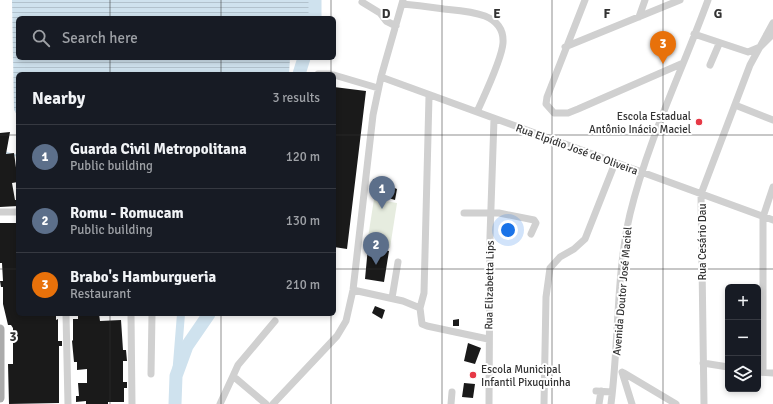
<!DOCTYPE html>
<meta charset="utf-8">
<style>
body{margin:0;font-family:Signika,sans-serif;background:#242831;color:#f1f3f6}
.controls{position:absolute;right:12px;bottom:12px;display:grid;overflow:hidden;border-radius:6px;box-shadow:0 2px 6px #0003}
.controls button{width:36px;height:36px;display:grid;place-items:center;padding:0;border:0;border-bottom:1px solid #363941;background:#171b24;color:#f1f3f6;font:20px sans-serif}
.you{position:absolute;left:508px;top:230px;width:14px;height:14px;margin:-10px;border:3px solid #fff;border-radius:50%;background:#1a73e8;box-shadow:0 0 0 6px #1a73e833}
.badge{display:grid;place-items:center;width:26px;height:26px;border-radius:50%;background:#2563eb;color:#fff;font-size:13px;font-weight:700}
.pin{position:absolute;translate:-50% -33px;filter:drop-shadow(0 1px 2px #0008)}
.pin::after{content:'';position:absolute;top:21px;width:14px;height:12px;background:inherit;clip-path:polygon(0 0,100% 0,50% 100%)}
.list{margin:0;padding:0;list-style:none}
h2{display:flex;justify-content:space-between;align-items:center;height:52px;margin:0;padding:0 16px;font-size:17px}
h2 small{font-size:13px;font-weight:400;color:#9ea1a6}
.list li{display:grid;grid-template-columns:26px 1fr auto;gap:12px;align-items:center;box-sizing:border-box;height:64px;padding:0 16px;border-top:1px solid #363941}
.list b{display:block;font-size:15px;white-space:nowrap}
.list p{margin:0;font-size:13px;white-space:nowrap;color:#9ea1a6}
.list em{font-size:13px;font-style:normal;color:#9ea1a6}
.icon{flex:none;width:22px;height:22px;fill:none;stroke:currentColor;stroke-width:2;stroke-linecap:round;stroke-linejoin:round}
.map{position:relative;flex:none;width:773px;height:404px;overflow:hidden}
.search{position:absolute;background:#171b24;box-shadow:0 2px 6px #0003;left:16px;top:16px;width:320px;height:44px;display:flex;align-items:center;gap:10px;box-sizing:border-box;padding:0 14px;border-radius:6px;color:#9ea1a6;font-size:15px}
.panel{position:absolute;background:#171b24;box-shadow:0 2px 6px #0003;left:16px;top:72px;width:320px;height:244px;border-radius:6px}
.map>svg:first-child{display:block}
.grass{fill:#e6ecdf}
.water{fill:url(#water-rules)}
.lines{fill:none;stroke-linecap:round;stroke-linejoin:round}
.stream{stroke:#cfe2ee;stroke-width:2}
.canal{stroke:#cfe2ee;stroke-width:8}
.river{stroke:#cfe2ee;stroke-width:13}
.building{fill:#1a1a1a}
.minor{stroke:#d0d0d0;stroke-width:7}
.major{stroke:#ababab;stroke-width:9}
.grid{fill:none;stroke:#333;stroke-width:1;stroke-opacity:0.55}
.poi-dot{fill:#e63946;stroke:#fff;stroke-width:1.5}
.labels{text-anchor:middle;stroke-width:4;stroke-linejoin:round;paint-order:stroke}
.poi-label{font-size:11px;fill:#333;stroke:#fff;text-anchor:end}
.street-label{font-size:11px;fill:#333;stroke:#fff}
.grid-label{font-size:13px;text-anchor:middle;font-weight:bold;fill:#333;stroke:#fff;stroke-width:4;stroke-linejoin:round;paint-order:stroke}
</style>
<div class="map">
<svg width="773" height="404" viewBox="0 0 773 404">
<defs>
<pattern id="water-rules" width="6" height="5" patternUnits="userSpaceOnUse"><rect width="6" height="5" fill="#cfe2ee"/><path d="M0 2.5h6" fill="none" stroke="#b2c2cd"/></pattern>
</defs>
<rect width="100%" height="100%" fill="#fff"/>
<!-- grass -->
<path class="grass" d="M374 199 397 203 390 248 367 244Z"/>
<!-- water -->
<path class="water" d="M12 0H312L314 18H18V58H290L289 74H18V116L14 110Z"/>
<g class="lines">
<!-- stream -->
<path class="stream" d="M0 151 18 156"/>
<!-- canal -->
<path class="canal" d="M176 376 181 314"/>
<!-- river -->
<path class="river" d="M315 18V0
M299 74 304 58
M175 404 176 376 187 346 209 314"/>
</g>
<!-- building -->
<path class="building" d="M334 87 366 91 347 249 334 247Z
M10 132 6 154 14 153 18 182 12 183 15 200H18V206L0 207V133Z
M373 179 397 189 395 200 385 197 386 191 372 186Z
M0 223H16L18 231V314H56V320L58 319V341H62V346H59V403L9 404 8 364H13V328L11 325H8L3 304V287H1L0 281H3L2 263H0Z
M368 247 389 251 384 282 365 279Z
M375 306 385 310 382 319 372 313Z
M78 314H99L100 321 121 320 123 350H126L127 361H123V382H127V388H124V402H108V404H86V401L76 402V396H79L78 383H87V369L77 370V362H74L72 341 73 340V319H78Z
M459 319V326H453V320Z
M468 343 481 348 475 364 464 361Z
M464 383 475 384 473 398 462 397Z"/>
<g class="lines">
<!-- minor -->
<path class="minor" d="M585 0 547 97 546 104 554 113H568L578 109 681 64
M362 2 380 13 386 21 396 26
M402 4C416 5 430 7 444 9 466 11 505 12 503 43 502 59 484 96 477 112
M639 17 645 0
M694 34 748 52 760 47 773 34
M565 47 680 0
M710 65 719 44
M318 74H330
M334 75 378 88
M381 77 773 220
M735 105 773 120
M0 212H18
M464 213H499L534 220 536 223 531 234
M353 290 403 301 420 308 422 324 427 326 488 339
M392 298 398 262
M420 308 424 293 429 96
M66 314 68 404
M131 314 132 404
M703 363 728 367
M622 372 632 404
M758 372 773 373
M763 372V217L773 187
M624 373 676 404
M151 374 152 314
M233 376 238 365 275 321
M596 391 612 392
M220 404 233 376 266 404
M273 404 337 336 346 321 353 290 373 115 381 77 403 0
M451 404 452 392
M489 404 490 236 494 119
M544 404 546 297 550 268 560 257 574 249 585 239 615 163
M599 404 601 391
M611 404C619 342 616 274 630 214 648 140 682 71 708 0
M704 404 701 194 750 65 773 23"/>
<!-- major -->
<path class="major" d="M0 329V398"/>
</g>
<!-- grid -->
<path class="grid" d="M110 0V18M221 0V18M331 0V18M442 0V404M552 0V404M663 0V404M110 58V74M221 58V74M331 58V74M0 135H18M334 135H773M0 269H18M334 269H773M110 314V404M221 314V404M331 314V404"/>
<!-- markers -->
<g class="poi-dot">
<circle cx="699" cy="122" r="4"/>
<circle cx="473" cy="375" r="4"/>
</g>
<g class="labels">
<!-- poi labels -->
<g class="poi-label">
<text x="691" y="120">Escola Estadual<tspan x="691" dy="13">Antônio Inácio Maciel</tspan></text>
<text x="481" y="373" text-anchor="start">Escola Municipal<tspan x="481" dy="13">Infantil Pixuquinha</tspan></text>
</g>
<!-- street labels -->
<g class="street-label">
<text transform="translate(577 149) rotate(20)" y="4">Rua Elpídio José de Oliveira</text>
<text transform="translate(702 242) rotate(-90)" y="4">Rua Cesário Dau</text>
<text transform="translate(489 285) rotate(-89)" y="4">Rua Elizabetta Lips</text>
<text transform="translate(622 291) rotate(-85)" y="4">Avenida Doutor José Maciel</text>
</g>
</g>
<g class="grid-label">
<text x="386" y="18">D</text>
<text x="497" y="18">E</text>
<text x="607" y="18">F</text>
<text x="718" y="18">G</text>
<text x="13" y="341">3</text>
</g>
</svg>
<div class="controls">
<button>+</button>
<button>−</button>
<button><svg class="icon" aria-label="layers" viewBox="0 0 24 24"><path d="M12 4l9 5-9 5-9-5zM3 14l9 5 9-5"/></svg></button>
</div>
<div class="you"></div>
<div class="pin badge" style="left:382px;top:209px;background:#5c6f8a">1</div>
<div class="pin badge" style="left:376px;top:265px;background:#5c6f8a">2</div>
<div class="pin badge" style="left:663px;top:64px;background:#e8710a">3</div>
<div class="search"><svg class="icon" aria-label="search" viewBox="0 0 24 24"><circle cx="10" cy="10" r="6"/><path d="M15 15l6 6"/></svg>Search here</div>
<section class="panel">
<h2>Nearby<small>3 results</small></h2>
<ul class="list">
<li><span class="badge" style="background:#5c6f8a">1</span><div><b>Guarda Civil Metropolitana</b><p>Public building</p></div><em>120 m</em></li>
<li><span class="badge" style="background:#5c6f8a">2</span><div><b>Romu - Romucam</b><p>Public building</p></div><em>130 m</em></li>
<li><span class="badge" style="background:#e8710a">3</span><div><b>Brabo's Hamburgueria</b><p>Restaurant</p></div><em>210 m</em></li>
</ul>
</section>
</div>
